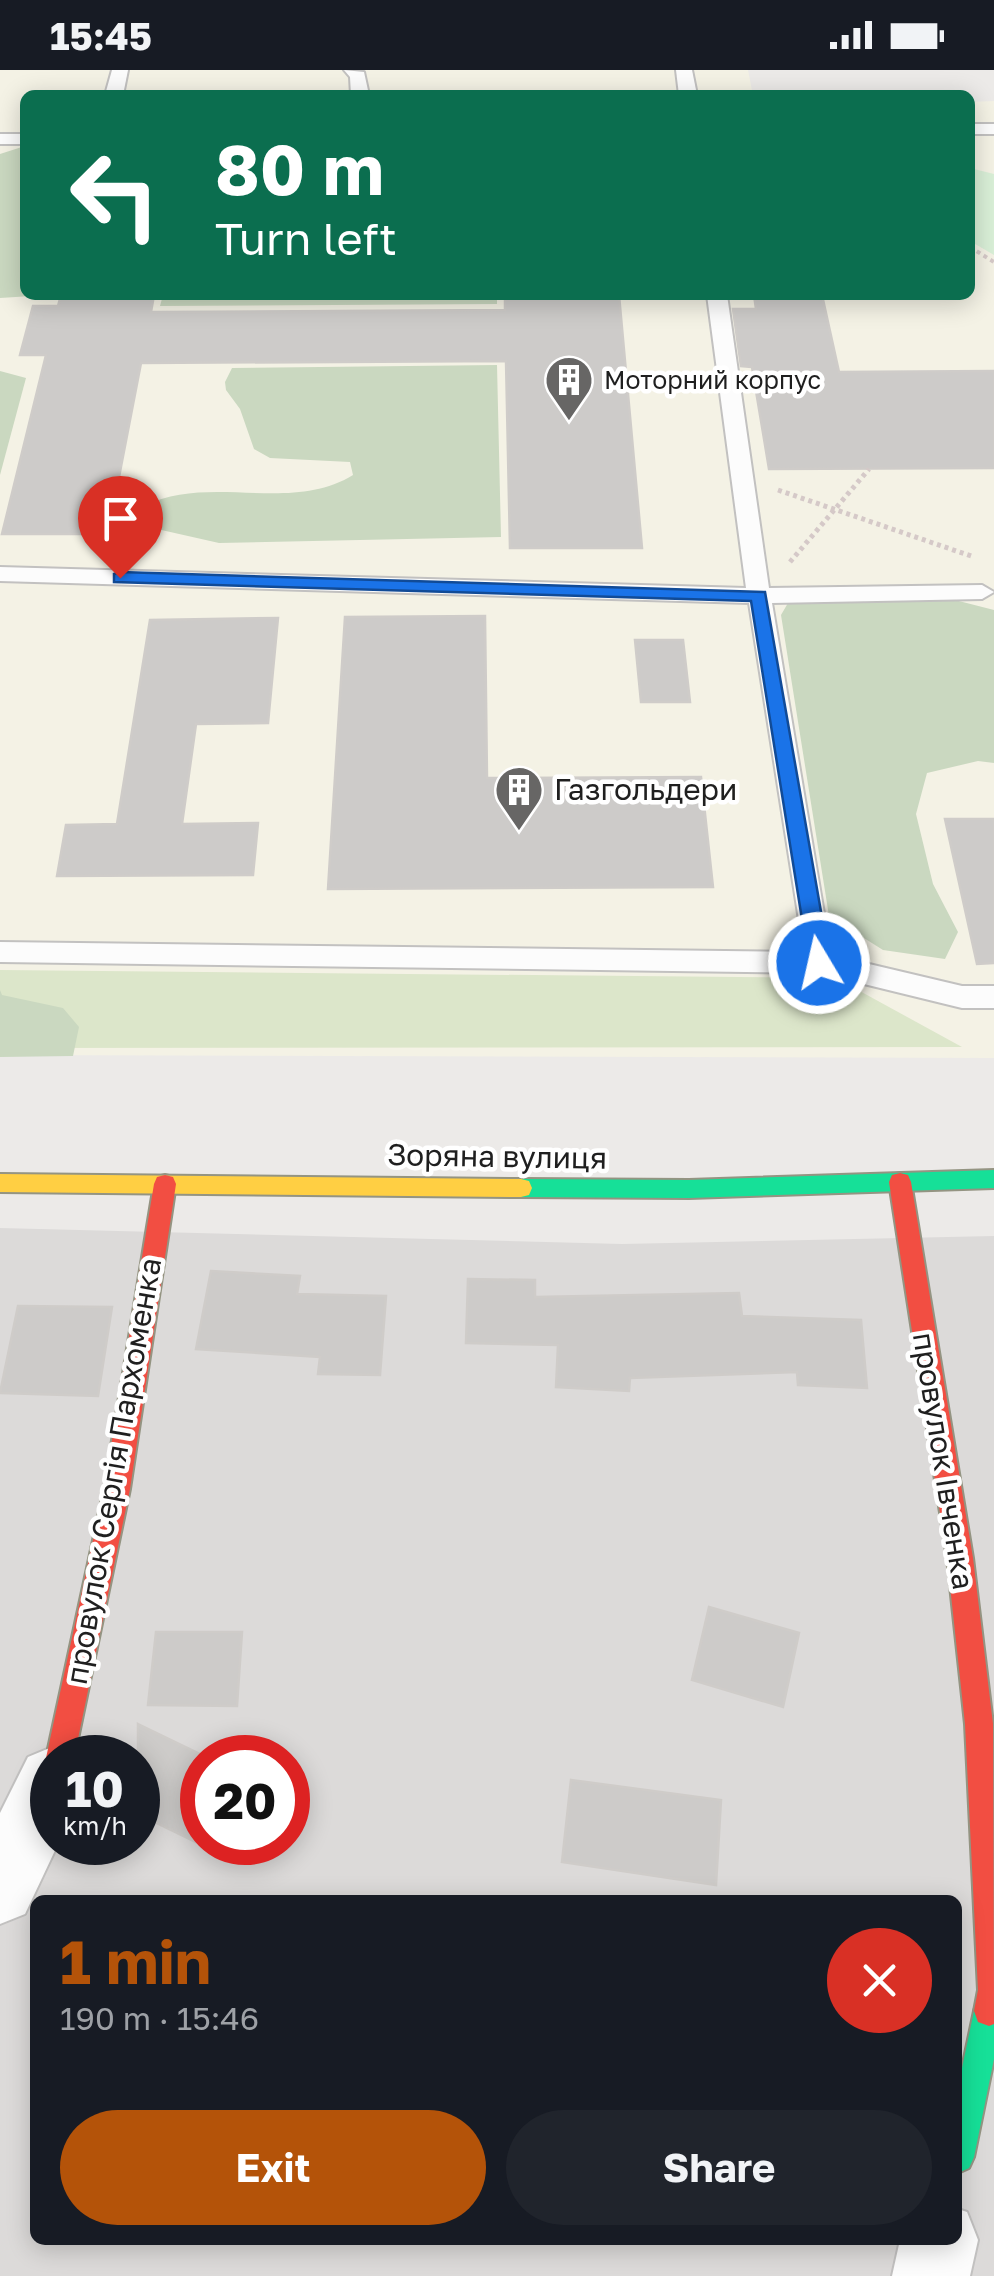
<!DOCTYPE html>
<meta charset="utf-8">
<style>
:root{--surface:#171b24;--page:#20242c;--text:#f1f3f6;--muted:#9ea1a6;--accent:#b45309}
body{margin:0;font-family:"Golos Text",sans-serif;background:var(--page);color:var(--text);height:100vh;display:flex;flex-direction:column;font-size:38px;white-space:nowrap}
*{box-sizing:border-box;margin:0}
p{font-size:32px;color:var(--muted)}
.icon{flex:none;width:55px;height:55px;fill:none;stroke:currentColor;stroke-width:2;stroke-linecap:round;stroke-linejoin:round}
.map{position:relative;flex:1;overflow:hidden}
.details{position:absolute;left:30px;top:1825px;width:932px;height:350px;display:flex;flex-direction:column;background:var(--surface);border-radius:15px;box-shadow:0 5px 25px #0003}
.details>*{flex:none}
.banner{position:absolute;left:20px;top:20px;width:955px;height:210px;border-radius:15px;box-shadow:0 5px 25px #0003;background:#0b6e4f;color:#fff;overflow:hidden}
.speed{position:absolute;left:30px;top:1665px;display:flex;gap:20px;font-size:50px;font-weight:700;text-align:center}
.speed>*{display:grid;place-content:center;width:130px;height:130px;border-radius:50%;background:var(--surface);box-shadow:0 5px 25px #0003;line-height:1}
.speed small{font-size:25px;font-weight:400}
.speed .limit{border:15px solid #d22;background:#fff;color:#111}
.pin{position:absolute;display:grid;place-items:center;width:85px;height:85px;color:#fff;margin:-102px -42px;border-radius:50% 50% 50% 0;rotate:-45deg;box-shadow:0 0 10px #0007}
.pin .icon{rotate:45deg}
.me{position:absolute;width:110px;margin:-55px;rotate:351deg;stroke-linejoin:round;filter:drop-shadow(0 0 8px #0008)}
.turn{display:flex;align-items:center;gap:35px;height:210px;padding:0 30px;font-size:45px}
.turn .icon{width:130px;height:130px;stroke-width:2.5}
.turn b{display:block;font-size:70px;line-height:85px}
.round{display:grid;place-items:center;flex:none;width:105px;height:105px;border-radius:52px;background:var(--page)}
.head{display:flex;align-items:center;justify-content:space-between;height:170px;padding:0 30px}
h1{font-size:60px;font-weight:700;line-height:75px;color:var(--accent)}
.button{display:flex;gap:20px;margin-top:auto;padding:20px 30px}
.button a{flex:1;height:115px;border-radius:60px;background:var(--accent);color:#fff;font-size:40px;font-weight:700;line-height:115px;text-align:center}
.button a+a{background:var(--page);color:var(--text)}
.status{display:flex;justify-content:space-between;align-items:center;height:70px;padding:0 50px;background:var(--surface);direction:ltr}
.status svg{height:28px;fill:currentColor}
.map>svg:first-child{display:block}
.residential{fill:#dcdad9;fill-rule:evenodd}
.education{fill:#f4f2e5}
.grass{fill:#dce6ca}
.forest{fill:#cad8c0}
.park{fill:#d9efd7}
.building{fill:#cdcbc9;stroke:#cfccc9;stroke-width:2.5}
.lines{fill:none;stroke-linecap:round;stroke-linejoin:round}
.lane-casing{stroke:#c2c1c0;stroke-width:4}
.street-casing{stroke:#c2c1c0;stroke-width:4}
.fast-casing{stroke:#949482;stroke-width:4}
.slow-casing{stroke:#949482;stroke-width:4}
.jam-casing{stroke:#949482;stroke-width:4}
.path-far1{stroke:#d5c9c8;stroke-width:4;stroke-dasharray:4 4;stroke-linecap:butt}
.path{stroke:#d5c9c8;stroke-width:5;stroke-dasharray:4 4;stroke-linecap:butt}
.lane{fill:#fcfcfc;fill-rule:evenodd}
.street{fill:#fcfcfc;fill-rule:evenodd}
.fast{fill:#16e098;fill-rule:evenodd}
.slow{fill:#ffcf43;fill-rule:evenodd}
.jam{fill:#f24e42;fill-rule:evenodd}
.route{fill:#1a73e8;stroke:#114b97;stroke-width:2.5}
.labels{text-anchor:middle;stroke-width:9;stroke-linejoin:round;paint-order:stroke}
.far-poi-label{font-size:25px;fill:#1f1f1f;stroke:#fff;text-anchor:start}
.poi-label{font-size:30px;fill:#1f1f1f;stroke:#fff;text-anchor:start}
.street-label{font-size:30px;fill:#1f1f1f;stroke:#fff}
</style>
<div class="status"><b>15:45</b><svg viewBox="0 0 49 12"><path d="M0 12V9h3v3zM5 12V6h3v6zM10 12V3h3v9zM15 12V0h3v12zM26 1h20v11H26zM47 4h2v5h-2z"/></svg></div>
<div class="map">
<svg width="994" height="2206" viewBox="0 0 994 2206">
<rect width="100%" height="100%" fill="#eceae8"/>
<path class="residential" d="M 0,1158 L 622,1174 L 994,1166 L 994,2206 L 0,2206 ZM 52,1688 L 138,1688 L 138,1772 L 52,1772 ZM 202,1688 L 288,1688 L 288,1772 L 202,1772 ZM 35,1830 L 958,1830 L 958,2170 L 35,2170 Z"/>
<polygon class="education" points="0,0 748,0 753,25 25,25 25,225 970,225 970,32 994,31 994,988 0,985"/>
<polygon class="grass" points="0,900 836,908 962,977 0,978"/>
<g class="forest">
<polygon points="25,76 25,225 47,225 0,228 0,84"/>
<polygon points="163,225 497,225 497,234 160,236"/>
<path d="M 497,295 L 501,467 L 219,473 L 157,459 L 141,444 L 144,436 C 209,403 290,444 353,405 L 350,392 L 270,388 L 254,379 L 240,339 L 226,320 L 225,312 L 232,298 Z"/>
<polygon points="0,301 26,308 0,405"/>
<polygon points="951,529 994,540 994,693 978,691 927,703 916,744 933,814 958,862 945,889 883,880 829,846 781,545 788,533 806,531"/>
<polygon points="0,920 2,925 63,938 79,957 73,986 0,987"/>
</g>
<polygon class="park" points="970,98 994,104 994,185 970,171"/>
<g class="building">
<polygon points="61,225 154,225 151,242 505,240 505,225 619,225 642,478 510,478 506,291 141,293 108,464 2,464 46,285 20,285 33,236 58,236"/>
<polygon points="754,225 822,225 839,302 994,301 994,398 769,399 752,297 741,296 733,239 756,239"/>
<polygon points="485,546 487,708 701,707 713,817 328,819 345,547"/>
<polygon points="278,548 268,653 196,654 182,754 258,753 253,805 57,806 66,755 117,754 150,550"/>
<polygon points="635,570 683,570 690,632 641,632"/>
<polygon points="945,749 994,749 994,893 977,894"/>
<polygon points="211,1201 300,1206 297,1224 386,1226 380,1305 318,1304 320,1287 196,1279"/>
<polygon points="468,1209 535,1210 535,1227 739,1223 742,1246 861,1250 867,1318 798,1315 797,1302 630,1308 629,1321 556,1317 558,1275 466,1273"/>
<polygon points="18,1236 112,1237 98,1326 0,1323"/>
<polygon points="709,1537 799,1563 783,1637 692,1610"/>
<polygon points="156,1562 242,1562 237,1636 148,1635"/>
<polygon points="138,1654 202,1685 202,1775 138,1744"/>
<polygon points="571,1710 721,1730 716,1815 562,1792"/>
</g>
<g class="lines">
<g class="lane-casing">
<g id="lane">
<polygon points="112,0 128,0 123,25 105,25"/>
<polygon points="344,0 364,2 369,25 351,25 350,7"/>
<polygon points="676,0 692,0 697,25 679,25"/>
<rect x="970" y="54" width="24" height="10"/>
<rect x="0" y="64" width="25" height="10"/>
<polygon points="707,225 727,225 769,518 982,515 994,522 982,529 772,533 831,885 962,916 994,916 994,938 962,938 819,903 0,892 0,872 804,882 749,533 0,511 0,497 746,518"/>
</g>
</g>
<g class="street-casing">
<g id="street">
<polygon points="52,1677 76,1688 52,1688 52,1772 59,1772 25,1844 0,1854 0,1743 28,1687"/>
<polygon points="958,2139 967,2142 978,2170 970,2206 892,2206 900,2170 958,2170"/>
</g>
</g>
<g class="fast-casing">
<g id="fast">
<polygon points="994,1100 994,1118 689,1128 521,1127 513,1125 510,1118 513,1111 521,1109 689,1110"/>
<polygon points="989,1926 994,1928 994,1989 974,2087 969,2098 958,2103 958,2017 974,1941 978,1930"/>
</g>
</g>
<g class="slow-casing">
<polygon id="slow" points="0,1104 521,1109 529,1111 532,1118 529,1125 521,1127 0,1122"/>
</g>
<g class="jam-casing">
<g id="jam">
<polygon points="900,1103 908,1105 911,1112 973,1488 993,1654 994,1954 989,1956 978,1952 974,1941 978,1920 965,1654 947,1488 889,1112 892,1105"/>
<polygon points="165,1105 173,1107 176,1114 130,1419 74,1688 52,1688 52,1699 46,1688 104,1419 154,1114 157,1107"/>
</g>
</g>
<polyline class="path-far1" points="970,177 994,192"/>
<g class="path">
<polyline points="778,420 974,487"/>
<polyline points="790,492 869,399"/>
</g>
<use href="#lane" class="lane"/>
<use href="#street" class="street"/>
<use href="#fast" class="fast"/>
<use href="#slow" class="slow"/>
<use href="#jam" class="jam"/>
</g>
<polygon class="route" points="120,502 765,522 830,893 827,898 819,901 809,893 751,531 114,512 114,504"/>
<defs>
<g id="building-pin" transform="scale(2.5)"><path d="M0 17L-7.5 6A9.5 9.5 0 1 1 7.5 6Z" fill="#676665" stroke="#fff"/><path d="M-4-6H4V6H1V3H-1V6H-4ZM-2.5-4.3h1.7v1.8h-1.7ZM.8-4.3h1.7v1.8H.8ZM-2.5-1h1.7V.8h-1.7ZM.8-1h1.7V.8H.8Z" fill="#fff"/></g>
</defs>
<g fill-rule="evenodd">
<use href="#building-pin" x="569" y="310"/>
<use href="#building-pin" x="519" y="720"/>
</g>
<g class="labels">
<g class="far-poi-label">
<text x="604" y="319">Моторний корпус</text>
</g>
<g class="poi-label">
<text x="554" y="730">Газгольдери</text>
</g>
<g class="street-label">
<text transform="translate(497 1087) rotate(1)" y="10">Зоряна вулиця</text>
<text transform="translate(943 1391) rotate(81)" y="10">провулок Івченка</text>
<text transform="translate(114 1401) rotate(-80)" y="10">провулок Сергія Пархоменка</text>
</g>
</g>
</svg>
<div class="speed"><div>10<small>km/h</small></div><div class="limit">20</div></div>
<div class="pin" style="left:120px;top:508px;background:#d93025"><svg class="icon" aria-label="arrive" viewBox="0 0 24 24"><path d="M6 21V4h12l-3 4 3 4H6"/></svg></div>
<svg class="me" style="left:819px;top:893px" viewBox="-20 -20 40 40"><circle r="17" fill="#1a73e8" stroke="#fff" stroke-width="3"/><path d="M0-11L8 9 0 5-8 9z" fill="#fff"/></svg>
<div class="banner">
<div class="turn"><svg class="icon" aria-label="left" viewBox="0 0 24 24"><path d="M17 20v-9H6M10 6l-5 5 5 5"/></svg><div><b>80 m</b>Turn left</div></div>
</div>
<section class="details">
<div class="head"><div><h1>1 min</h1><p>190 m · 15:46</p></div><a class="round" style="background:#d93025;color:#fff"><svg class="icon" aria-label="close" viewBox="0 0 24 24"><path d="M6 6l12 12M18 6L6 18"/></svg></a></div>
<div class="button"><a>Exit</a><a>Share</a></div>
</section>
</div>
